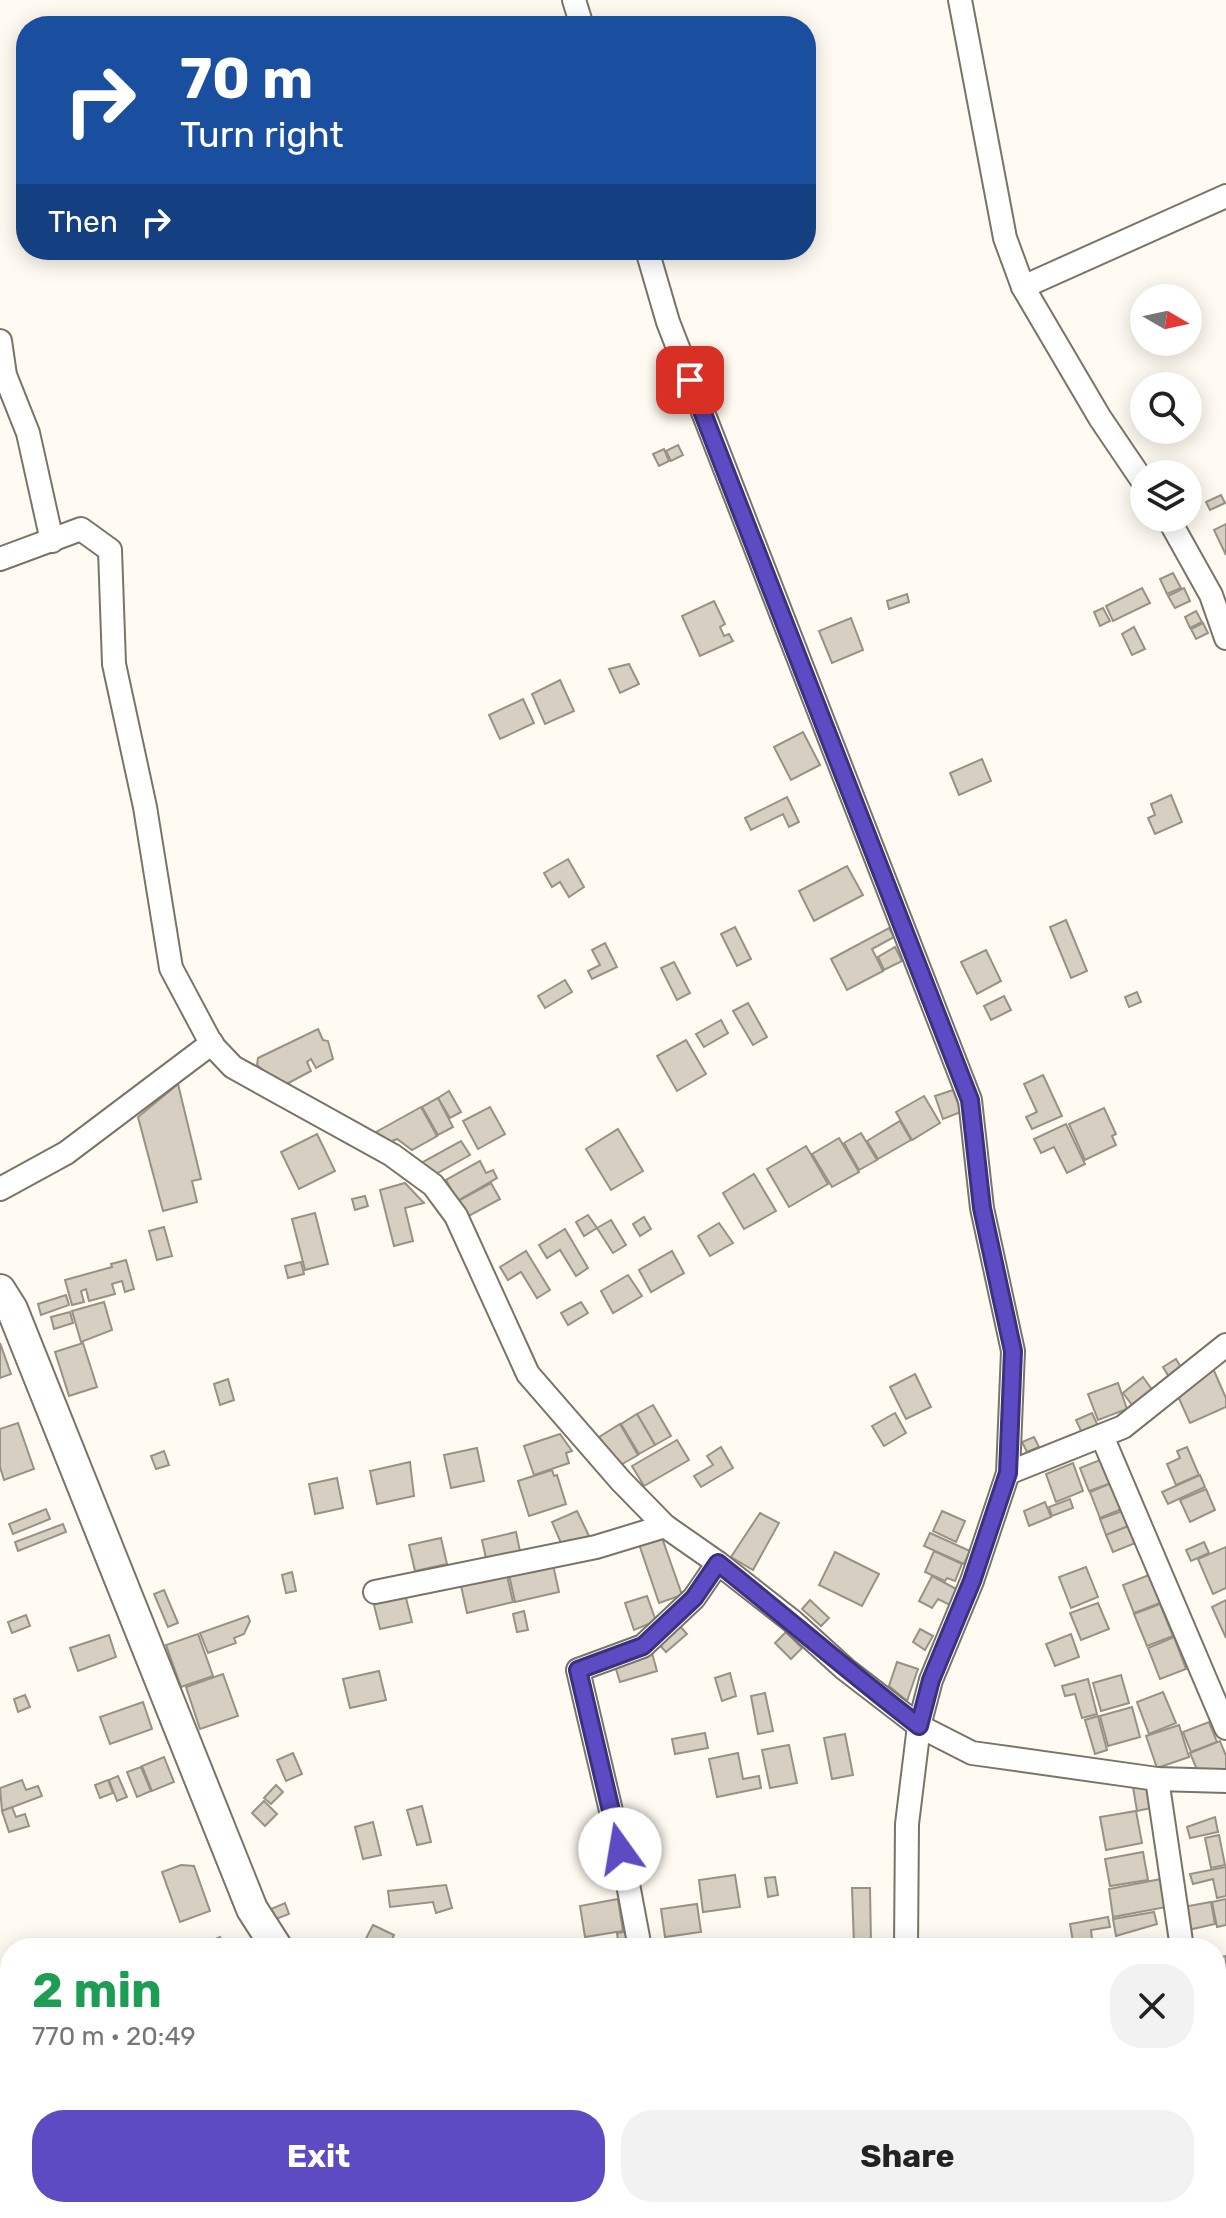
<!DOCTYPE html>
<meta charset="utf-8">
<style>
:root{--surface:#fff;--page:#f2f2f2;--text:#222;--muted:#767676;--accent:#5c4bc3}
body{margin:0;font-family:Rubik,sans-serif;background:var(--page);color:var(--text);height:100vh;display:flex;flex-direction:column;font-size:30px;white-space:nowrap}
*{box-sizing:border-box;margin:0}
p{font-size:26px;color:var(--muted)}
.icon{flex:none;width:44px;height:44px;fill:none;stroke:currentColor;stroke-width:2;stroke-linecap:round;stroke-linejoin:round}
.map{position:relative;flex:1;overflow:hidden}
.side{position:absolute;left:0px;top:1938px;width:1226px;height:280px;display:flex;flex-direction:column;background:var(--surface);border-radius:32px 32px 0 0;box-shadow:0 4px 20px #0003}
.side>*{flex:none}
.banner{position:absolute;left:16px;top:16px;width:800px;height:244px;border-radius:32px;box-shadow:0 4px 20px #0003;background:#1a4fa0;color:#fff;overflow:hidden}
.needle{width:52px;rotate:99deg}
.tools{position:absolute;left:1130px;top:284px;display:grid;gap:16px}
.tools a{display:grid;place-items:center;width:72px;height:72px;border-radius:50%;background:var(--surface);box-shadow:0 4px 20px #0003;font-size:40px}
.pin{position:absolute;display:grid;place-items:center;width:68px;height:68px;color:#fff;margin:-34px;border-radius:16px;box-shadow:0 4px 12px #0006}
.me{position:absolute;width:88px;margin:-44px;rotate:347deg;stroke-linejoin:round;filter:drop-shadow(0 0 6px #0008)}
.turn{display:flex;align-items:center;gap:28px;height:168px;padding:0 32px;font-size:36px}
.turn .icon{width:104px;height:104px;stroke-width:2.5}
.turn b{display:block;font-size:56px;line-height:68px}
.then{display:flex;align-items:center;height:76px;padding:0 32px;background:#0003;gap:16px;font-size:30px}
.round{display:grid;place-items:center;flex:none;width:84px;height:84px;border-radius:32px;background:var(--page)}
.head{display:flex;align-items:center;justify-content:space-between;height:136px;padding:0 32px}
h1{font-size:48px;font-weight:700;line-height:60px;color:#1e9e55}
.cta{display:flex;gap:16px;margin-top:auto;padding:16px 32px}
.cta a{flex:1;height:92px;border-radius:32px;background:var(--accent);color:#fff;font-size:32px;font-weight:700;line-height:92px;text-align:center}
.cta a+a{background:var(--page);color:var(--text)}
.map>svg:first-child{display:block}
.building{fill:#d7d0c2;stroke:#989285;stroke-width:2}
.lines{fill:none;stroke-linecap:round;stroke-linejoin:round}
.minor-casing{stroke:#7a7467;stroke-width:26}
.tertiary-casing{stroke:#7a7467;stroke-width:30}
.secondary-casing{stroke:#7a7467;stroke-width:34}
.minor{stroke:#fff;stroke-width:22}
.tertiary{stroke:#fff;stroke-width:26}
.secondary{stroke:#fff;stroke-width:30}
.route-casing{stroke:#3c317f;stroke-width:20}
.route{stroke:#5c4bc3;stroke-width:14}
</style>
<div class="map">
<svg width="1226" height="2218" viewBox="0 0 1226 2218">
<rect width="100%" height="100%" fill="#fffbf2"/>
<g class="building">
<polygon points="678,445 683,455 671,461 666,451"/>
<polygon points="664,449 669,461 659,466 653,454"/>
<polygon points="1221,495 1225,503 1210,510 1206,502"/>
<polygon points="1226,524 1226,555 1214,530"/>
<polygon points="1173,573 1181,588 1167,594 1160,579"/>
<polygon points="1142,588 1150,603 1113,621 1106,606"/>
<polygon points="1184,588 1190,601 1175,608 1168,596"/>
<polygon points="907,594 909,602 889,609 887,601"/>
<polygon points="714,601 725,624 720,627 724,636 729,634 733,641 700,656 682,616"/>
<polygon points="1103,608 1110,621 1100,626 1094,612"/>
<polygon points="1196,611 1202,622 1190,628 1185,617"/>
<polygon points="851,618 863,650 832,663 819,631"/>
<polygon points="1203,623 1208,633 1196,639 1191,629"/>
<polygon points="1134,627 1145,649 1132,655 1122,634"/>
<polygon points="629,664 639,684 620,693 609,669"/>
<polygon points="560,680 574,711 545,724 532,694"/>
<polygon points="523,699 534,723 500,739 489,715"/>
<polygon points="803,732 820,765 791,780 774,747"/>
<polygon points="982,759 991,781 959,795 950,773"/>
<polygon points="1171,795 1182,822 1155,834 1148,818 1155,815 1151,804"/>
<polygon points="787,797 799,822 789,827 783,814 751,830 745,818"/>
<polygon points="568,859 584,887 569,897 560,882 552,887 544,873"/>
<polygon points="847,866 863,895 814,921 799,891"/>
<polygon points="1066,920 1087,971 1071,978 1050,927"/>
<polygon points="735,927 751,959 737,966 721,934"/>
<polygon points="889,928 894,937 872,949 883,971 847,990 831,959"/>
<polygon points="605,943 617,967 592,979 588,971 600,965 592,950"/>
<polygon points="895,947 902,961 884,970 878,957"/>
<polygon points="986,950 1001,981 977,994 961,962"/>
<polygon points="674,962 690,993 677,1000 661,968"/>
<polygon points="565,980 572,992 545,1008 538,996"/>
<polygon points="1137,992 1141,1002 1129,1007 1125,997"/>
<polygon points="1004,996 1011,1010 991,1020 984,1006"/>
<polygon points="748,1003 767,1037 753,1045 733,1011"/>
<polygon points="721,1020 728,1033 704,1047 696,1034"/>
<polygon points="318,1029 323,1040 328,1041 333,1059 316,1068 311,1059 307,1062 311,1071 283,1086 257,1065 258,1058"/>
<polygon points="686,1040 706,1074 677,1091 657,1056"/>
<polygon points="1043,1075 1062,1116 1032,1129 1026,1117 1037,1112 1024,1084"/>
<polygon points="178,1084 201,1179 192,1181 197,1202 163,1211 138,1117"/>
<polygon points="953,1090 961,1112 943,1119 935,1096"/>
<polygon points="449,1091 461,1112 450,1118 438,1098"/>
<polygon points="924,1096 940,1123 912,1140 896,1112"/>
<polygon points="438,1098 453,1127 438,1135 422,1107"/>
<polygon points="421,1107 437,1136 412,1150 397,1139 390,1142 376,1132"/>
<polygon points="490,1107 505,1134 478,1149 463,1121"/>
<polygon points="1104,1108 1116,1134 1112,1136 1116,1145 1085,1160 1069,1124"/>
<polygon points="900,1121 911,1140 878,1159 867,1141"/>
<polygon points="1066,1124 1085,1164 1067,1173 1054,1147 1041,1153 1034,1139"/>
<polygon points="618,1129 643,1171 611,1190 586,1149"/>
<polygon points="861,1133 877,1160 859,1170 844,1143"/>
<polygon points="317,1134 335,1171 299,1189 281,1152"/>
<polygon points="839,1138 859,1172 832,1187 812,1154"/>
<polygon points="461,1141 470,1155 434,1175 419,1164"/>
<polygon points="806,1146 828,1184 789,1207 767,1169"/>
<polygon points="480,1161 486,1173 493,1170 497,1178 457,1201 446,1180"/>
<polygon points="754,1174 776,1211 744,1229 723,1193"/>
<polygon points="405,1183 424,1203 405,1208 413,1241 394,1246 380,1190"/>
<polygon points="491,1183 500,1199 467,1217 458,1201"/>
<polygon points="365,1196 368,1206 355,1210 352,1199"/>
<polygon points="315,1213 328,1264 305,1270 292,1219"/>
<polygon points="588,1215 597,1228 584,1236 576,1222"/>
<polygon points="644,1217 651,1229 640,1236 633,1224"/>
<polygon points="611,1220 626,1245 613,1253 597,1228"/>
<polygon points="719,1223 733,1243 710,1256 698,1236"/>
<polygon points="164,1227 172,1256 157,1260 149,1231"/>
<polygon points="565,1229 588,1268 576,1276 560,1250 547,1258 539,1245"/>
<polygon points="526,1251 550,1290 537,1298 521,1272 508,1280 500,1267"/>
<polygon points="672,1251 684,1273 651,1292 639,1270"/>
<polygon points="126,1260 134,1289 125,1292 122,1281 112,1284 115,1294 89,1301 86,1289 81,1291 84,1302 72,1305 65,1280 112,1267 111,1264"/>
<polygon points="301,1262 304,1274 288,1278 285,1266"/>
<polygon points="628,1275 642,1296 613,1313 601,1291"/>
<polygon points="66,1295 69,1305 41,1315 38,1304"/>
<polygon points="104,1302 112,1330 81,1342 72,1311"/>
<polygon points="581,1302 588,1313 568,1325 561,1313"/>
<polygon points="70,1312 73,1323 54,1329 51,1317"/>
<polygon points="0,1343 11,1374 0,1378"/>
<polygon points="83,1343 97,1387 69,1396 55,1352"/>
<polygon points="1176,1359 1182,1369 1169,1377 1163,1367"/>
<polygon points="1211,1364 1226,1398 1226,1407 1190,1423 1176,1392"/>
<polygon points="915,1374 931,1407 906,1419 890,1387"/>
<polygon points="1143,1377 1153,1391 1132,1405 1123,1393"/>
<polygon points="228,1379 234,1400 220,1405 214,1384"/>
<polygon points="1118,1383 1127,1409 1098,1420 1088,1394"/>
<polygon points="653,1405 671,1436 655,1445 637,1414"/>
<polygon points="895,1413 906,1433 884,1446 872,1426"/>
<polygon points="1092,1413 1098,1426 1082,1433 1076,1420"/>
<polygon points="637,1414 655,1445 639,1454 621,1424"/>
<polygon points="18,1423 34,1469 4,1480 0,1467 0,1429"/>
<polygon points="620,1424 638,1455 617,1467 599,1437"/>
<polygon points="560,1434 572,1451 566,1453 569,1463 534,1475 524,1446"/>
<polygon points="1034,1437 1039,1447 1027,1452 1022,1442"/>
<polygon points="677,1440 689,1460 644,1486 632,1466"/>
<polygon points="721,1447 733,1468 701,1487 694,1476 713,1465 707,1456"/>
<polygon points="1187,1447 1199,1475 1176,1485 1167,1464 1180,1458 1177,1451"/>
<polygon points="477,1448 484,1481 451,1488 444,1455"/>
<polygon points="164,1451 169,1465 156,1469 151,1456"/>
<polygon points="1105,1458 1114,1482 1089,1491 1080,1468"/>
<polygon points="410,1462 414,1496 377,1504 370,1471"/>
<polygon points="1073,1463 1083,1491 1056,1502 1046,1474"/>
<polygon points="552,1470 554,1476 557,1475 566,1504 529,1516 518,1481"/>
<polygon points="1200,1475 1205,1487 1168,1504 1162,1492"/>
<polygon points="337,1478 343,1508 315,1514 309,1484"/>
<polygon points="1114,1482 1124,1508 1100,1518 1090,1492"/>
<polygon points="1206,1489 1215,1510 1190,1522 1180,1500"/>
<polygon points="1070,1499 1073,1508 1052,1516 1049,1507"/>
<polygon points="1045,1502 1051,1517 1029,1526 1024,1511"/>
<polygon points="46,1509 50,1519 13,1534 9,1524"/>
<polygon points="1125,1510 1131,1525 1106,1535 1100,1519"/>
<polygon points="577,1511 590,1538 564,1550 552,1522"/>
<polygon points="942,1511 965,1521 956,1542 933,1531"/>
<polygon points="760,1513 779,1523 753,1570 731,1557"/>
<polygon points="63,1524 66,1532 18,1551 15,1542"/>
<polygon points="1131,1525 1138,1542 1113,1552 1106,1535"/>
<polygon points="516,1532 521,1556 487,1563 482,1540"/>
<polygon points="930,1533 970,1551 964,1564 924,1546"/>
<polygon points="661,1535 682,1595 659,1603 639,1544"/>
<polygon points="441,1538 447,1564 415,1571 409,1545"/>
<polygon points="1204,1542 1209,1553 1191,1561 1186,1550"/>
<polygon points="1226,1547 1226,1588 1213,1594 1198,1559"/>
<polygon points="934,1551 962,1564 955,1581 947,1578 945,1581 925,1572"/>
<polygon points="835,1552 879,1574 862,1606 819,1585"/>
<polygon points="552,1560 559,1592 515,1602 508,1570"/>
<polygon points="1086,1567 1098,1597 1071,1608 1059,1577"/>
<polygon points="506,1571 513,1602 467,1613 460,1581"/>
<polygon points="292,1572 296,1591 286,1593 282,1575"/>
<polygon points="1149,1575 1160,1603 1134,1613 1123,1585"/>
<polygon points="932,1576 958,1590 950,1605 938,1599 932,1608 919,1601"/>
<polygon points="164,1590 178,1623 168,1627 154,1594"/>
<polygon points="405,1594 412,1622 380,1629 373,1601"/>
<polygon points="647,1596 656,1621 634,1630 625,1603"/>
<polygon points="810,1600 829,1618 821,1626 802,1609"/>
<polygon points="1226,1600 1226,1638 1212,1607"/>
<polygon points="1098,1603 1109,1629 1081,1640 1070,1613"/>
<polygon points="1160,1604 1173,1636 1147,1646 1134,1614"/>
<polygon points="524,1611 528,1630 517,1632 513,1614"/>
<polygon points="26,1615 30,1626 12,1633 8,1622"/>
<polygon points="248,1616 250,1621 244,1634 234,1638 236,1643 208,1653 200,1633"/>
<polygon points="677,1623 687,1634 666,1652 656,1641"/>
<polygon points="920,1629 933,1636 925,1650 913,1642"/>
<polygon points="786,1632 802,1648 791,1659 775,1643"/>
<polygon points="198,1634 213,1676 181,1687 166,1645"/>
<polygon points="1071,1634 1079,1657 1055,1666 1046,1644"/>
<polygon points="109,1635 116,1657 78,1671 70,1648"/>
<polygon points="1174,1637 1186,1669 1160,1679 1148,1648"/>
<polygon points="652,1653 657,1671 620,1682 614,1663"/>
<polygon points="897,1662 918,1669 907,1701 889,1686"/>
<polygon points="379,1671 386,1700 350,1708 343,1679"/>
<polygon points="730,1673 736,1696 722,1701 715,1678"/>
<polygon points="223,1674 238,1716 200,1729 186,1687"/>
<polygon points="1121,1675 1129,1703 1101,1711 1093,1683"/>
<polygon points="1088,1679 1097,1714 1082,1718 1075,1694 1065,1696 1062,1686"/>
<polygon points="1163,1692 1176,1723 1149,1734 1137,1702"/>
<polygon points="765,1693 773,1731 758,1734 751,1696"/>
<polygon points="25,1695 30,1707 18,1712 14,1699"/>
<polygon points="143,1702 152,1729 110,1744 100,1717"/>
<polygon points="1132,1707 1140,1737 1108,1746 1100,1716"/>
<polygon points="1098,1716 1107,1750 1095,1754 1085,1720"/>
<polygon points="1209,1722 1217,1742 1191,1752 1183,1732"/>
<polygon points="1179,1725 1189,1757 1157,1768 1146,1736"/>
<polygon points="705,1733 708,1748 675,1754 672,1739"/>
<polygon points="845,1734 853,1775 832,1779 824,1738"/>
<polygon points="1220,1741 1226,1756 1226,1773 1198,1772 1190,1753"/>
<polygon points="789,1745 797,1783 770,1788 762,1750"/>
<polygon points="293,1753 302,1774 286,1781 277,1760"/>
<polygon points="738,1753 743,1779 759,1776 761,1788 717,1797 709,1759"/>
<polygon points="164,1757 174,1782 152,1791 142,1766"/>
<polygon points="141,1767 151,1791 137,1797 127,1772"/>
<polygon points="118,1776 127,1797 117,1801 109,1780"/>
<polygon points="22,1780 26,1790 38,1786 42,1796 2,1811 0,1788"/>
<polygon points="108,1780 113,1793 100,1798 95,1785"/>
<polygon points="276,1785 283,1792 271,1804 264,1798"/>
<polygon points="1147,1785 1151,1808 1137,1811 1133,1787"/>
<polygon points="264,1801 277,1814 265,1826 252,1813"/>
<polygon points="422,1806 431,1842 417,1845 407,1810"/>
<polygon points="12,1807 16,1817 25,1814 29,1826 9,1832 2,1811"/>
<polygon points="1136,1811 1142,1843 1106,1850 1100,1817"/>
<polygon points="1215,1817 1218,1832 1190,1838 1187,1827"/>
<polygon points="373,1822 381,1855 363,1859 355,1827"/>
<polygon points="1219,1835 1225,1865 1211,1868 1205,1838"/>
<polygon points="1143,1852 1148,1880 1110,1886 1105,1859"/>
<polygon points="181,1865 194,1866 210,1911 180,1922 162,1872"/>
<polygon points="1226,1867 1226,1896 1217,1898 1213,1879 1193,1884 1190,1874"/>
<polygon points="735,1875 740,1907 703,1912 699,1880"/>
<polygon points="775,1877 778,1895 768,1897 765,1878"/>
<polygon points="1161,1879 1166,1907 1113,1917 1109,1889"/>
<polygon points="446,1885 452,1908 436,1913 433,1902 390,1907 388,1891"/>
<polygon points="852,1888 870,1888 871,1944 854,1945"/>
<polygon points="618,1899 623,1931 585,1937 580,1906"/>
<polygon points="1226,1899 1226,1925 1217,1927 1212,1902"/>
<polygon points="1211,1902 1215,1924 1188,1930 1183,1907"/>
<polygon points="285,1903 289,1914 276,1919 271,1909"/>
<polygon points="697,1904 701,1932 665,1937 661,1909"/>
<polygon points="1154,1912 1157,1924 1116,1936 1113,1919"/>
<polygon points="1108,1917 1110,1927 1091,1930 1092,1939 1073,1942 1070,1924"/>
<polygon points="373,1925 394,1935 388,1948 361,1948"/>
<polygon points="631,1931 633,1947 619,1948 617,1933"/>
<polygon points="220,1937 225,1948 194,1948"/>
<polygon points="1226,1956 1226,1979 1216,1981 1216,1958"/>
<polygon points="0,2154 3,2154 4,2166 10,2166 10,2182 5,2183 6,2195 0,2195"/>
<polygon points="563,2208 594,2208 587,2218 574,2218"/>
<polygon points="596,2208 632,2208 636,2210 630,2218 588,2218"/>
</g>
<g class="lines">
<g class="minor-casing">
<g id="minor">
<polyline points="574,0 582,26"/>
<polyline points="960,0 1005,238 1023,287 1100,418 1144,483"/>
<polyline points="647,250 668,322 970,1100 982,1208 1013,1351 1008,1473 972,1581 931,1680 919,1726 907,1824 906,1948"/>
<polyline points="1023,287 1226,196"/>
<polyline points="0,341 5,375 28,433 52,541"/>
<polyline points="1168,518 1211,595 1226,638"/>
<polyline points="0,559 81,529 110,550 114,664 145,807 171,968 212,1045 233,1067 392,1155 433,1185 456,1216 528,1374 621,1481 665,1526 718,1563 792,1621 845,1669 919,1726 972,1753 1157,1779 1226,1781"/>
<polyline points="0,1189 66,1153 212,1043"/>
<polyline points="1102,1436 1226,1728"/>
<polyline points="1008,1473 1123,1427 1226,1345"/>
<polyline points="375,1592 596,1547 665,1526"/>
<polyline points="1157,1779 1182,1948"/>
<polyline points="640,1948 627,1879 578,1670 643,1646 694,1598 718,1563"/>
<polyline points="892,2218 892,2208"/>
</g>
</g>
<g class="tertiary-casing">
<polyline id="tertiary" points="274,2208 277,2218"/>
</g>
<g class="secondary-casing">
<g id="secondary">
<polyline points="0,1290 12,1309 252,1909 277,1948"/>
<polyline points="683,2208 700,2218"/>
</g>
</g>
<use href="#minor" class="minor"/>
<use href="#tertiary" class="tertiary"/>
<use href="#secondary" class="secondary"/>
</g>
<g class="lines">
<g class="route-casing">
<path id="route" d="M 620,1849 L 578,1670 L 643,1646 L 694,1598 L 718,1563 C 786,1617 850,1673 919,1726 L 931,1680 L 972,1581 L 1008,1473 L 1013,1351 L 982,1208 L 970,1100 L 690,380"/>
</g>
<use href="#route" class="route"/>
</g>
</svg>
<div class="tools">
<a><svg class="needle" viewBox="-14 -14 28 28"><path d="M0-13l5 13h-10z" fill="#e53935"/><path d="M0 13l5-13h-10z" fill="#767676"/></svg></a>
<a><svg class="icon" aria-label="search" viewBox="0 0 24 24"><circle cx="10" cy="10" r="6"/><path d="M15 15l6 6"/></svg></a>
<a><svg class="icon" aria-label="layers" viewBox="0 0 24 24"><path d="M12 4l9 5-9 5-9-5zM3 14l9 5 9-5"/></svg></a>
</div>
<div class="pin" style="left:690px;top:380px;background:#d93025"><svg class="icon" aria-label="arrive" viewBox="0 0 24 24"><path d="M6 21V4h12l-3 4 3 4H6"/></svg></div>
<svg class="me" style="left:620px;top:1849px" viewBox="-20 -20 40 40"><circle r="19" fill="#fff"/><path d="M0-13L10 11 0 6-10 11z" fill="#5c4bc3"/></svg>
<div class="banner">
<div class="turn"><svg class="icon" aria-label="right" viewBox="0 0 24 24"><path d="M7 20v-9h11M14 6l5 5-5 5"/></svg><div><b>70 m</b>Turn right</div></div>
<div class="then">Then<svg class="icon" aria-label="right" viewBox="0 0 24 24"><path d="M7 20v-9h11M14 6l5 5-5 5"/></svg></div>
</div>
<section class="side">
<div class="head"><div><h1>2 min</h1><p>770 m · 20:49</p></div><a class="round"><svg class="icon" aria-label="close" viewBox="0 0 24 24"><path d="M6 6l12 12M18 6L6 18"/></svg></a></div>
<div class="cta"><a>Exit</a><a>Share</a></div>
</section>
</div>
